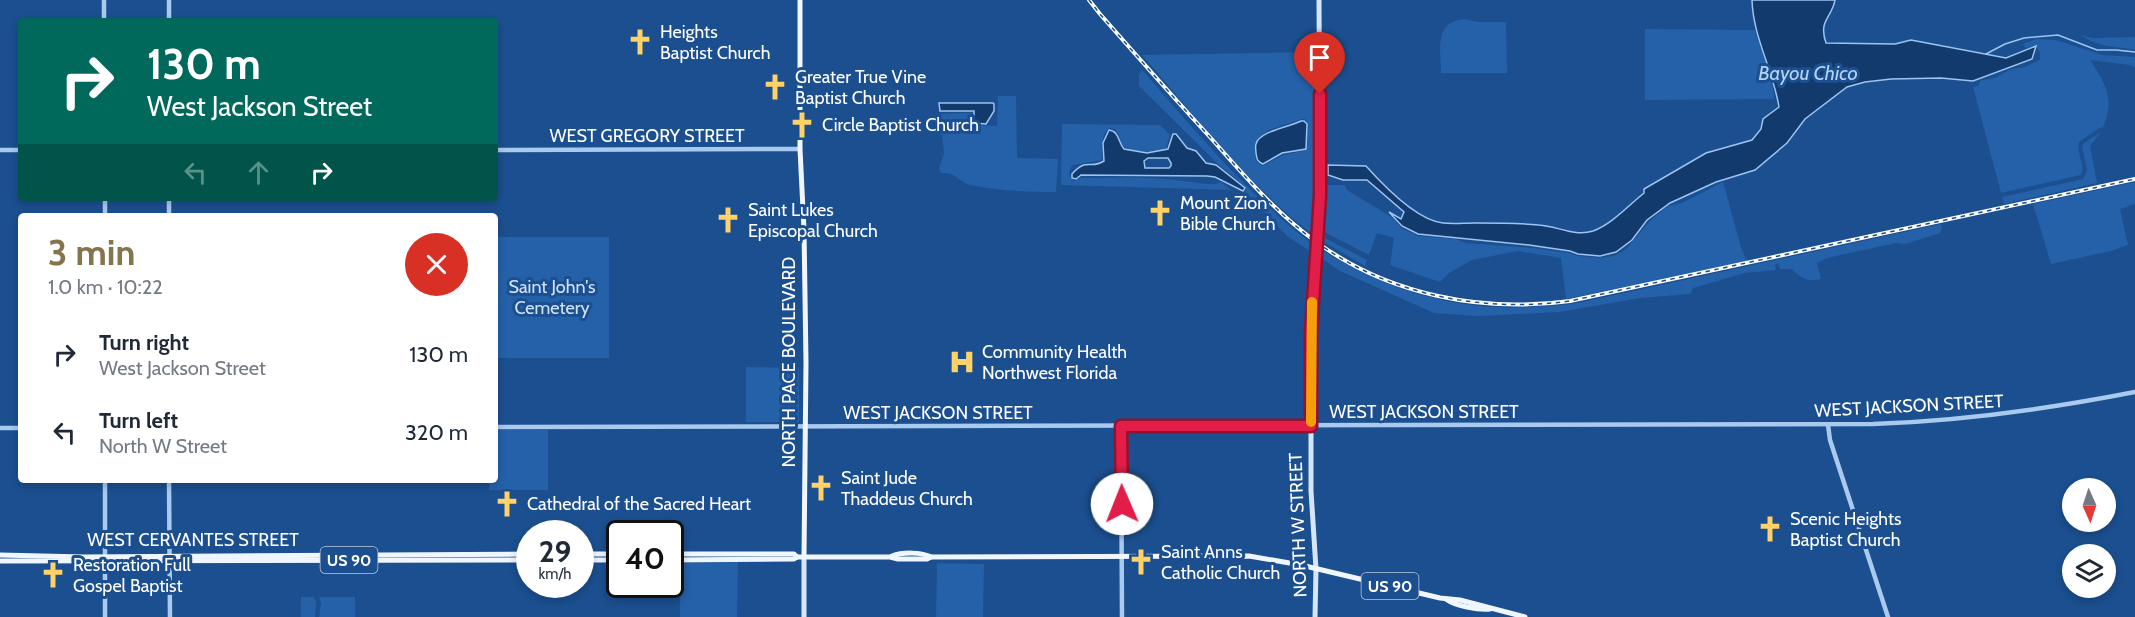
<!DOCTYPE html>
<meta charset="utf-8">
<style>
:root{--surface:#fff;--page:#f2f2f3;--text:#1f2937;--muted:#747a83;--accent:#84754c}
body{margin:0;font-family:Cabin,sans-serif;background:var(--page);color:var(--text);height:100vh;display:flex;flex-direction:column;font-size:22px;white-space:nowrap}
*{box-sizing:border-box;margin:0}
p{font-size:20px;color:var(--muted)}
.icon{flex:none;width:33px;height:33px;fill:none;stroke:currentColor;stroke-width:2;stroke-linecap:round;stroke-linejoin:round}
.map{position:relative;flex:1;overflow:hidden}
.drawer{position:absolute;left:18px;top:213px;width:480px;height:270px;display:flex;flex-direction:column;background:var(--surface);border-radius:6px;box-shadow:0 3px 9px #0003}
.drawer>*{flex:none}
.banner{position:absolute;left:18px;top:18px;width:480px;height:183px;border-radius:6px;box-shadow:0 3px 9px #0003;background:#00695c;color:#fff;overflow:hidden}
.needle{width:39px;rotate:177deg}
.controls{position:absolute;left:2062px;top:478px;display:grid;gap:12px}
.controls a{display:grid;place-items:center;width:54px;height:54px;border-radius:50%;background:var(--surface);box-shadow:0 3px 9px #0003;font-size:30px}
.speed{position:absolute;left:516px;top:520px;display:flex;gap:12px;font-size:30px;font-weight:700;text-align:center}
.speed>*{display:grid;place-content:center;width:78px;height:78px;border-radius:50%;background:var(--surface);box-shadow:0 3px 9px #0003;line-height:1}
.speed small{font-size:15px;font-weight:400}
.speed .limit{border:3px solid #111;border-radius:9px;background:#fff;color:#111}
.pin{position:absolute;display:grid;place-items:center;width:51px;height:51px;color:#fff;margin:-62px -26px;border-radius:50% 50% 50% 0;rotate:-45deg;box-shadow:0 0 6px #0007}
.pin .icon{rotate:45deg}
.me{position:absolute;width:66px;margin:-33px;rotate:359deg;stroke-linejoin:round;filter:drop-shadow(0 0 4px #0008)}
.turn{display:flex;align-items:center;gap:21px;height:126px;padding:0 30px;font-size:27px}
.turn .icon{width:78px;height:78px;stroke-width:2.5}
.turn b{display:block;font-size:42px;line-height:51px}
.lanes{display:flex;align-items:center;height:57px;padding:0 30px;background:#0003;justify-content:center;gap:30px;direction:ltr}
.lanes .off{opacity:.35}
.round{display:grid;place-items:center;flex:none;width:63px;height:63px;border-radius:32px;background:var(--page)}
.head{display:flex;align-items:center;justify-content:space-between;height:102px;padding:0 30px}
h1{font-size:36px;font-weight:700;line-height:45px;color:var(--accent)}
ul{padding:0;list-style:none}
li{display:flex;align-items:center;gap:18px;height:78px;padding:0 30px}
li div{flex:1}
li b{display:block;font-size:22px}
li em{font-style:normal}
.map>svg:first-child{display:block}
.green{fill:#2461a8;fill-rule:evenodd}
.water{fill:#123a6d;stroke:#9cc4f0;stroke-width:1.5;fill-rule:evenodd}
.lines{fill:none;stroke-linecap:round;stroke-linejoin:round}
.stream{stroke:#9cc4f0;stroke-width:1.5}
.tertiary{stroke:#a9c9ee;stroke-width:4.5}
.secondary{stroke:#d6e6fa;stroke-width:5}
.primary{stroke:#f0f6ff;stroke-width:5}
.rail-casing{stroke:#fff;stroke-width:4}
.rail{stroke:#1b4f8f;stroke-width:1.5;stroke-dasharray:4.5;stroke-linecap:butt}
.route-casing{stroke:#92132f;stroke-width:15}
.route{stroke:#e11d48;stroke-width:10}
.slow{stroke:#f59e0b;stroke-width:10}
.labels{text-anchor:middle;stroke-width:6;stroke-linejoin:round;paint-order:stroke}
.shield{fill:#1b4f8f;stroke:#bbcadd;stroke-width:1.5}
.shield-label{font-size:16px;font-weight:bold;fill:#fff}
.poi-label{font-size:18px;fill:#fff;stroke:#1b4f8f;text-anchor:start}
.street-label{font-size:18px;fill:#fff;stroke:#1b4f8f}
.park-label{font-size:18px;fill:#cfe3fa;stroke:#1b4f8f}
.water-label{font-size:20px;font-style:italic;fill:#b5d3f5;stroke:#1b4f8f}
</style>
<div class="map">
<svg width="2135" height="617" viewBox="0 0 2135 617">
<rect width="100%" height="100%" fill="#1b4f8f"/>
<g class="green">
<path d="M 1465,19 L 1478,22 L 1506,22 L 1507,73 L 1441,73 C 1441,50 1433,21 1465,19 Z"/>
<path d="M 1645,29 L 1755,30 C 1759,44 1775,87 1774,99 L 1645,100 Z"/>
<path d="M 2081,35 L 2092,38 L 2135,37 L 2135,50 C 2113,45 2101,49 2081,35 Z"/>
<path d="M 2036,39 L 2056,40 L 2102,55 L 2135,57 L 2135,67 L 2130,65 L 2090,60 C 2106,84 2116,101 2102,129 L 2101,127 L 2079,142 C 2076,153 2086,165 2081,175 L 2001,193 L 1973,87 L 1978,86 L 1981,80 L 1995,78 L 2009,70 L 2024,67 L 2040,60 L 2040,52 L 2035,45 L 2026,48 L 2023,44 Z"/>
<path d="M 1318,52 L 1318,196 L 1315,236 C 1251,189 1194,115 1142,55 ZM 1301,119 L 1305,119 L 1308,124 L 1307,150 L 1283,155 L 1263,166 C 1255,163 1255,159 1255,151 C 1253,128 1284,127 1301,119 Z"/>
<path d="M 1142,70 C 1196,131 1249,197 1314,245 L 1314,254 L 1287,236 L 1245,192 L 1246,187 L 1219,165 L 1139,86 L 1139,75 Z"/>
<path d="M 998,96 L 1016,96 L 1017,158 L 1058,159 L 1056,192 C 1027,192 999,191 971,185 C 958,182 957,172 941,173 L 939,168 L 944,154 L 942,135 L 937,134 L 936,114 L 971,113 L 971,125 L 997,126 Z"/>
<path d="M 1062,124 L 1160,125 L 1170,135 L 1166,148 C 1155,152 1132,155 1123,145 C 1117,137 1121,129 1109,128 C 1100,137 1102,148 1102,160 L 1073,165 C 1068,169 1068,178 1074,181 L 1080,178 C 1115,178 1150,176 1184,181 C 1195,182 1212,187 1221,182 L 1231,190 L 1061,185 Z"/>
<polygon points="2101,132 2090,146 2097,183 2004,204 2002,197 2083,179 2087,170 2082,146 2085,142"/>
<polygon points="1723,182 1741,247 1747,261 1566,299 1561,258 1518,251 1472,260 1449,273 1440,282 1390,265 1394,238 1377,233 1369,255 1320,230 1322,185 1345,185 1347,190 1393,218 1401,228 1418,236 1455,239 1466,243 1533,248 1569,253 1578,256 1600,258 1614,256 1625,250 1652,219 1668,206 1682,203"/>
<polygon points="2135,182 2135,204 2120,209 2128,245 2111,251 2051,264 2033,204"/>
<path d="M 1941,224 L 1942,228 L 1940,233 L 1905,244 L 1896,243 L 1827,258 L 1817,263 L 1821,279 C 1807,282 1802,279 1792,269 L 1780,269 L 1778,263 L 1775,265 L 1776,270 L 1745,273 L 1693,288 L 1690,294 L 1640,298 L 1560,312 L 1478,316 L 1434,313 L 1340,271 L 1318,256 L 1318,248 C 1407,301 1475,316 1578,303 Z"/>
<polygon points="1319,235 1367,260 1365,266 1322,241 1319,239"/>
<rect x="495" y="237" width="114" height="121"/>
<polygon points="746,367 799,368 799,422 746,422"/>
<polygon points="495,430 548,430 548,490 489,490 489,480 495,480"/>
<polygon points="738,562 737,617 680,617 680,563"/>
<polygon points="937,563 984,564 983,617 936,617"/>
<polygon points="301,597 313,597 316,601 315,617 301,617"/>
<polygon points="319,597 355,597 355,617 319,617 321,603"/>
</g>
<g class="water">
<path d="M 1752,0 L 1835,0 C 1832,18 1818,20 1826,43 L 1895,44 L 1911,40 L 2006,58 L 2036,46 L 2032,59 L 1973,81 L 1941,78 L 1891,79 L 1865,82 L 1847,87 L 1805,119 L 1787,143 L 1755,170 L 1716,182 L 1670,203 L 1647,220 L 1632,240 L 1616,252 L 1600,256 L 1578,254 L 1570,251 L 1529,245 L 1418,234 L 1402,226 L 1389,212 L 1401,219 L 1404,212 L 1367,180 L 1343,180 L 1328,175 L 1328,165 L 1366,166 C 1383,185 1416,220 1443,223 C 1453,224 1464,223 1475,223 C 1496,223 1518,223 1539,225 C 1557,226 1575,237 1593,231 C 1612,224 1629,205 1644,193 L 1644,189 L 1706,153 L 1752,140 L 1761,129 L 1763,119 L 1779,107 C 1773,70 1753,37 1752,0 Z"/>
<polygon points="939,103 993,103 994,104 994,111 986,124 974,123 974,111 940,111"/>
<path d="M 1301,121 L 1304,121 L 1307,124 L 1306,149 L 1282,153 L 1263,164 C 1257,161 1257,160 1256,153 C 1256,150 1255,147 1256,144 C 1259,131 1290,127 1301,121 Z"/>
<path d="M 1109,130 C 1119,131 1118,142 1124,149 L 1147,153 L 1168,149 L 1173,134 L 1176,134 L 1187,148 L 1196,151 L 1206,163 L 1216,165 L 1245,188 L 1243,191 L 1215,177 L 1207,176 L 1081,175 L 1076,179 L 1072,178 L 1072,174 C 1087,157 1090,170 1104,161 L 1103,143 ZM 1148,158 L 1168,158 L 1171,163 L 1171,166 L 1169,168 L 1145,168 L 1144,161 Z"/>
</g>
<g class="lines">
<polyline class="stream" points="1986,54 2005,44 2024,38 2058,35 2097,50 2116,50 2135,52"/>
<g class="tertiary">
<polyline points="104,21 104,0"/>
<polyline points="169,21 169,0"/>
<polyline points="0,150 21,150"/>
<polyline points="495,150 800,149"/>
<polyline points="105,198 105,216"/>
<polyline points="169,216 169,198"/>
<polyline points="1828,425 1830,440 1888,617"/>
<polyline points="1121,426 1122,617"/>
<path d="M 495,427 L 1873,424 C 1961,421 2048,409 2135,392"/>
<polyline points="0,428 21,428"/>
<polyline points="105,480 105,556"/>
<polyline points="169,480 170,617"/>
<polyline points="105,617 105,561"/>
</g>
<g class="secondary">
<polyline points="804,617 804,557"/>
<polyline points="1315,617 1316,569 1311,491 1311,333 1320,197 1319,0"/>
</g>
<g class="primary">
<polyline points="800,0 800,149 804,230 806,362 804,557"/>
<polyline points="580,554 620,554"/>
<polyline points="670,554 794,554 797,557"/>
<polyline points="0,555 84,557 530,554"/>
<path d="M 892,556 C 902,552 922,552 931,557"/>
<polyline points="580,560 620,560"/>
<polyline points="670,560 794,559 797,557 890,557 898,559 927,559 931,557 1249,556 1301,565 1440,598 1460,600 1525,617"/>
<polyline points="0,561 530,560"/>
<path d="M 1446,599 C 1455,606 1478,610 1490,609"/>
</g>
<g class="rail-casing">
<path id="rail" d="M 1089,0 L 1100,14 C 1136,55 1172,96 1209,136 C 1242,173 1275,212 1315,241 C 1388,295 1482,313 1570,301 L 2135,179"/>
</g>
<use href="#rail" class="rail"/>
</g>
<g class="lines">
<g class="route-casing">
<polyline id="route" points="1122,504 1121,426 1311,426 1311,333 1320,196 1320,94"/>
</g>
<use href="#route" class="route"/>
<polyline class="slow" points="1311,422 1312,302"/>
</g>
<defs>
<g id="church-bare" transform="scale(2.07)"><path d="M-1.2-6h2.4v3.5h3.3v2.4h-3.3V6h-2.4V-.1h-3.3v-2.4h3.3Z" fill="#ffd166" stroke="#1b4f8f" stroke-width="2.5" paint-order="stroke"/></g>
<g id="hospital-bare" transform="scale(2.07)"><path d="M-5-5h3v3.5h4V-5h3V5h-3V1.5h-4V5h-3Z" fill="#ffd166" stroke="#1b4f8f" stroke-width="2.5" paint-order="stroke"/></g>
</defs>
<g fill-rule="evenodd">
<use href="#church-bare" x="640" y="42"/>
<use href="#church-bare" x="775" y="87"/>
<use href="#church-bare" x="802" y="125"/>
<use href="#church-bare" x="1160" y="213"/>
<use href="#church-bare" x="728" y="220"/>
<use href="#hospital-bare" x="962" y="362"/>
<use href="#church-bare" x="821" y="488"/>
<use href="#church-bare" x="507" y="504"/>
<use href="#church-bare" x="1770" y="529"/>
<use href="#church-bare" x="1141" y="562"/>
<use href="#church-bare" x="53" y="575"/>
</g>
<g class="labels">
<g class="shield">
<rect x="320.5" y="547" width="57" height="26" rx="4.5"/>
<rect x="1361.5" y="573" width="57" height="26" rx="4.5"/>
</g>
<g class="shield-label">
<text x="349" y="566">US 90</text>
<text x="1390" y="592">US 90</text>
</g>
<g class="poi-label">
<text x="660" y="38">Heights<tspan x="660" dy="21">Baptist Church</tspan></text>
<text x="795" y="83">Greater True Vine<tspan x="795" dy="21">Baptist Church</tspan></text>
<text x="822" y="131">Circle Baptist Church</text>
<text x="1180" y="209">Mount Zion<tspan x="1180" dy="21">Bible Church</tspan></text>
<text x="748" y="216">Saint Lukes<tspan x="748" dy="21">Episcopal Church</tspan></text>
<text x="982" y="358">Community Health<tspan x="982" dy="21">Northwest Florida</tspan></text>
<text x="841" y="484">Saint Jude<tspan x="841" dy="21">Thaddeus Church</tspan></text>
<text x="527" y="510">Cathedral of the Sacred Heart</text>
<text x="1790" y="525">Scenic Heights<tspan x="1790" dy="21">Baptist Church</tspan></text>
<text x="1161" y="558">Saint Anns<tspan x="1161" dy="21">Catholic Church</tspan></text>
<text x="73" y="571">Restoration Full<tspan x="73" dy="21">Gospel Baptist</tspan></text>
</g>
<g class="street-label">
<text x="647" y="142">WEST GREGORY STREET</text>
<text transform="translate(789 362) rotate(-90)" y="6">NORTH PACE BOULEVARD</text>
<text transform="translate(1909 406) rotate(-3)" y="6">WEST JACKSON STREET</text>
<text x="1424" y="418">WEST JACKSON STREET</text>
<text x="938" y="419">WEST JACKSON STREET</text>
<text transform="translate(1298 525) rotate(-92)" y="6">NORTH W STREET</text>
<text x="193" y="546">WEST CERVANTES STREET</text>
</g>
<g class="park-label">
<text x="552" y="293">Saint John's<tspan x="552" dy="21">Cemetery</tspan></text>
</g>
<g class="water-label">
<text x="1808" y="80">Bayou Chico</text>
</g>
</g>
</svg>
<div class="controls">
<a><svg class="needle" viewBox="-14 -14 28 28"><path d="M0-13l5 13h-10z" fill="#e53935"/><path d="M0 13l5-13h-10z" fill="#747a83"/></svg></a>
<a><svg class="icon" aria-label="layers" viewBox="0 0 24 24"><path d="M12 4l9 5-9 5-9-5zM3 14l9 5 9-5"/></svg></a>
</div>
<div class="speed"><div>29<small>km/h</small></div><div class="limit">40</div></div>
<div class="pin" style="left:1320px;top:94px;background:#d93025"><svg class="icon" aria-label="arrive" viewBox="0 0 24 24"><path d="M6 21V4h12l-3 4 3 4H6"/></svg></div>
<svg class="me" style="left:1122px;top:504px" viewBox="-20 -20 40 40"><circle r="19" fill="#fff"/><path d="M0-13L10 11 0 6-10 11z" fill="#e11d48"/></svg>
<div class="banner">
<div class="turn"><svg class="icon" aria-label="right" viewBox="0 0 24 24"><path d="M7 20v-9h11M14 6l5 5-5 5"/></svg><div><b>130 m</b>West Jackson Street</div></div>
<div class="lanes"><svg class="icon off" aria-label="left" viewBox="0 0 24 24"><path d="M17 20v-9H6M10 6l-5 5 5 5"/></svg><svg class="icon off" aria-label="ahead" viewBox="0 0 24 24"><path d="M12 20V5M6 11l6-6 6 6"/></svg><svg class="icon" aria-label="right" viewBox="0 0 24 24"><path d="M7 20v-9h11M14 6l5 5-5 5"/></svg></div>
</div>
<section class="drawer">
<div class="head"><div><h1>3 min</h1><p>1.0 km · 10:22</p></div><a class="round" style="background:#d93025;color:#fff"><svg class="icon" aria-label="close" viewBox="0 0 24 24"><path d="M6 6l12 12M18 6L6 18"/></svg></a></div>
<ul>
<li><svg class="icon" aria-label="right" viewBox="0 0 24 24"><path d="M7 20v-9h11M14 6l5 5-5 5"/></svg><div><b>Turn right</b><p>West Jackson Street</p></div><em>130 m</em></li>
<li><svg class="icon" aria-label="left" viewBox="0 0 24 24"><path d="M17 20v-9H6M10 6l-5 5 5 5"/></svg><div><b>Turn left</b><p>North W Street</p></div><em>320 m</em></li>
</ul>
</section>
</div>
